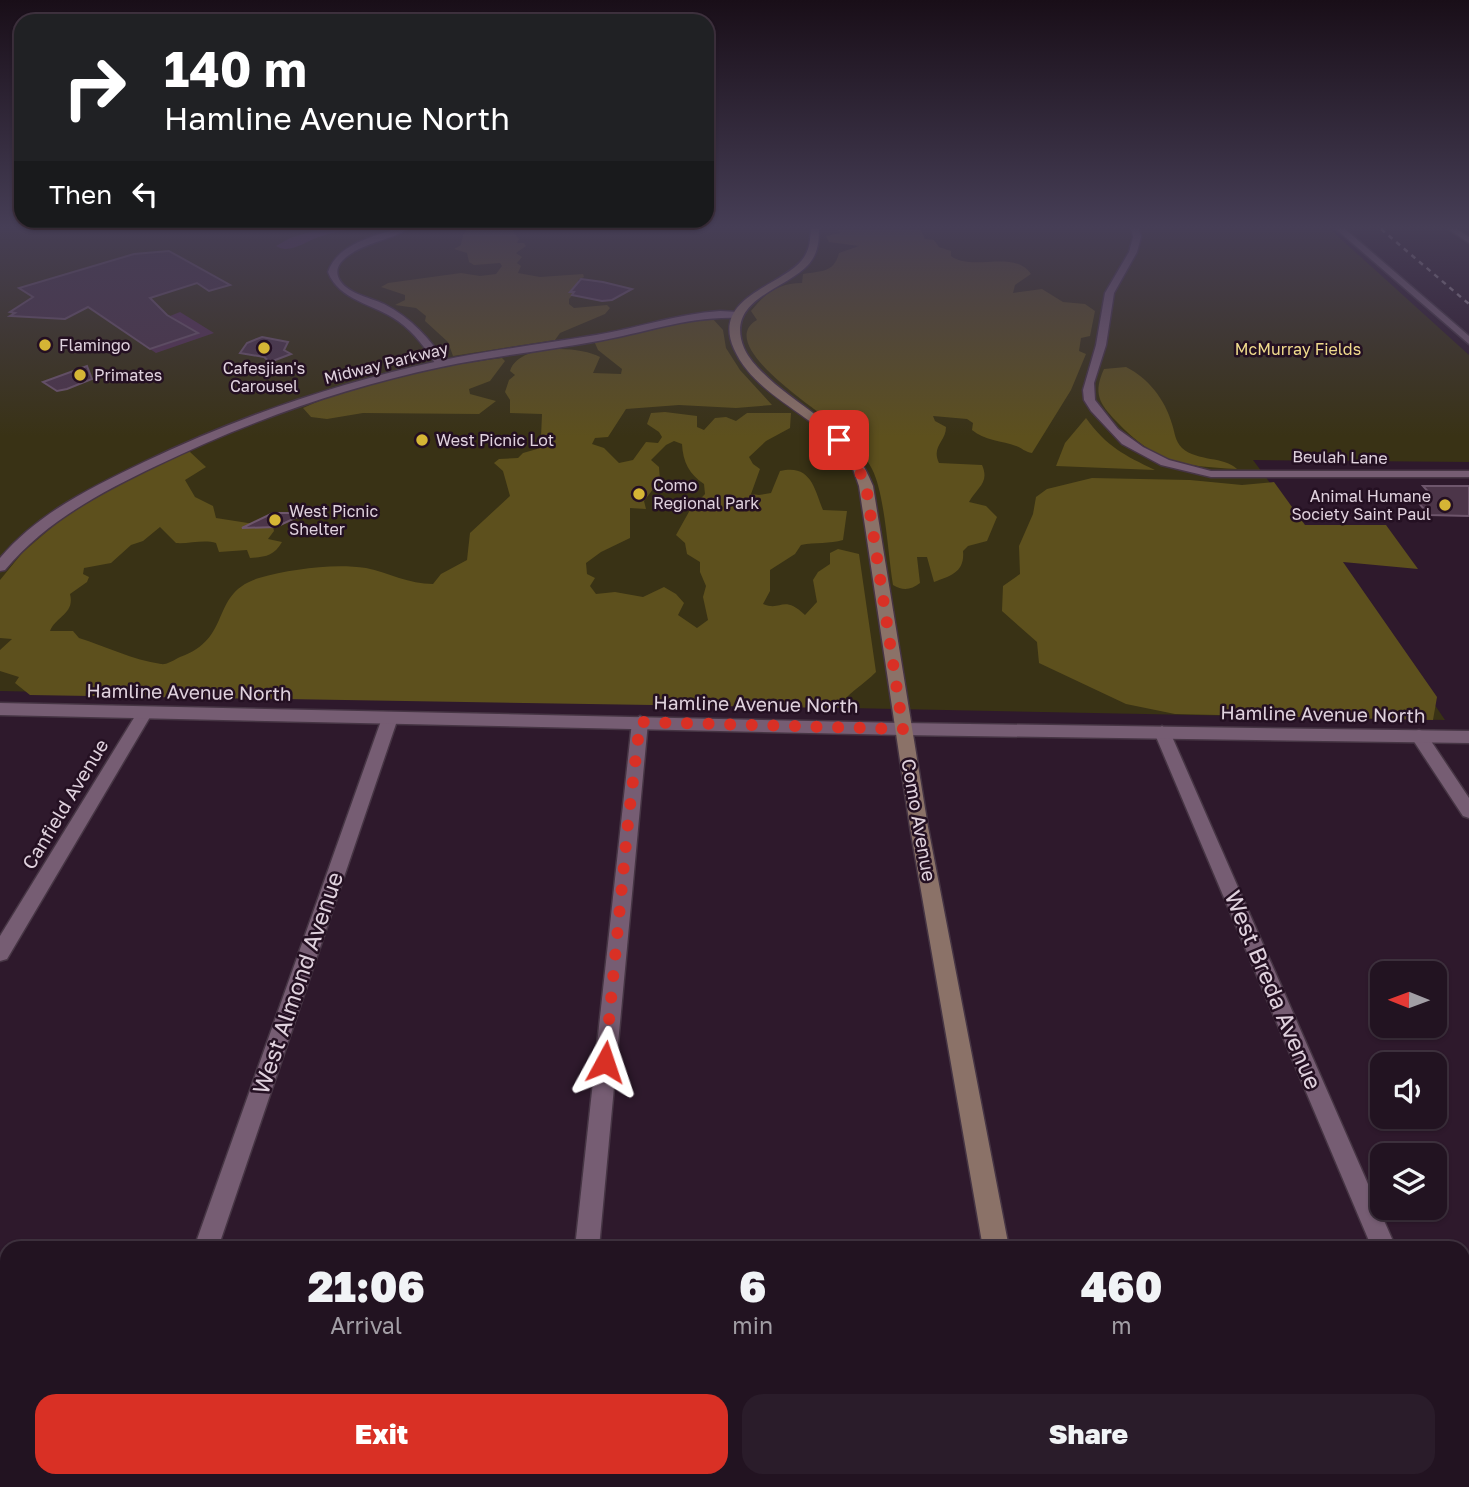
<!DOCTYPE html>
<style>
:root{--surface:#221321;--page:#2a1c2a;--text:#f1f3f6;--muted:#a29ea5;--line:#3f323f;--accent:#d93025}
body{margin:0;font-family:"Golos Text",sans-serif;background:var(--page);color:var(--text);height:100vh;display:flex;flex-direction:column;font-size:26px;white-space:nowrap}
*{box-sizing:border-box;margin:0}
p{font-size:23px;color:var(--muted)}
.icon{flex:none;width:38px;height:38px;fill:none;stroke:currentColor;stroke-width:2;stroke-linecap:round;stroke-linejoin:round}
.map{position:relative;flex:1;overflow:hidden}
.side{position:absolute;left:0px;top:1241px;width:1470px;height:247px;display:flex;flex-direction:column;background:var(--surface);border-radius:21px 21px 0 0;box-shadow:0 2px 5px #0004,0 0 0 2px var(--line)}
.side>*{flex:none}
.guide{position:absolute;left:14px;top:14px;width:700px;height:214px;border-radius:21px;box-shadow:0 2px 5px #0004,0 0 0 2px var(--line);background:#202124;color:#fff;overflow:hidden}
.needle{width:46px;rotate:271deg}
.tools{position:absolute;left:1370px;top:961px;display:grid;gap:14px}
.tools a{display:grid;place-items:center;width:77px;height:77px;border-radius:14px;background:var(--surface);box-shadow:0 2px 5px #0004,0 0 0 2px var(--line);font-size:35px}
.pin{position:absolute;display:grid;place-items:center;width:60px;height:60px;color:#fff;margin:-30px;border-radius:14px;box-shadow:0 4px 10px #0006}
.me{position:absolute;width:77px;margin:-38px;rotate:5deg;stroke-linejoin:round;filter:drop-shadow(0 0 5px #0008)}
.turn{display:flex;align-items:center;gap:24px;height:147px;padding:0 35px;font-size:32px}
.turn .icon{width:91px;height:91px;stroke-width:2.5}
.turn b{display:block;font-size:49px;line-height:60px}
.then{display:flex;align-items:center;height:66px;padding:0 35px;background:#0003;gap:14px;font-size:26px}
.eta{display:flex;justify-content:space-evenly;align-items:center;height:119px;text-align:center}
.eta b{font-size:42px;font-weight:800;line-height:49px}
.button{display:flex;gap:14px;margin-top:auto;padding:14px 35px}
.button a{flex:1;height:80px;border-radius:21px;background:var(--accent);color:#fff;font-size:28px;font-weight:800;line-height:80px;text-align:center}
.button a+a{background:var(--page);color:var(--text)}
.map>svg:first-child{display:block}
.green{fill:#393215}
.forest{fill:#5d501d;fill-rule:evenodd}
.water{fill:#573354}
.building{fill:#4c3549;stroke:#6e566c;stroke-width:2}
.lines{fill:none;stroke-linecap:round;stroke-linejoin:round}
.minor-casing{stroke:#463544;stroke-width:3}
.tertiary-casing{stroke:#463544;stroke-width:3}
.secondary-casing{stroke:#463544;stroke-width:3}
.minor{fill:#765d73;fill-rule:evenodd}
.tertiary{fill:#765d73;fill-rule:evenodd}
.secondary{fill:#8b7268;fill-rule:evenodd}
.rail{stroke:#a393a1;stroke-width:2.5;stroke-dasharray:5 5;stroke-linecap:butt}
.route{stroke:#d93025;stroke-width:12;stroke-dasharray:0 21.6}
.poi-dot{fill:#d5b535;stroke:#241022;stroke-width:2.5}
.labels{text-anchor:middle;stroke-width:5;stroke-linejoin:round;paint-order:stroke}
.far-poi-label{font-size:16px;fill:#e0d2de;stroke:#241022;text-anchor:start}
.far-park-label{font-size:16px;fill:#f0db8d;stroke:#241022}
.far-street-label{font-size:16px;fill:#e0d2de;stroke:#241022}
.street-label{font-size:19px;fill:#e0d2de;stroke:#241022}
.near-street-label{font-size:23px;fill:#e0d2de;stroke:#241022}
</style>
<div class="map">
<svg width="1469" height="1487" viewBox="0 0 1469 1487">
<rect width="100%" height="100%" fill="#2e192c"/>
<polygon class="green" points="0,229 1330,229 1469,355 1469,462 1253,460 1302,526 1337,561 1445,720 0,691"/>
<g class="forest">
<polygon points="468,229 511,229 519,239 517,243 524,243 526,246 516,253 522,257 517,263 521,266 518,273 540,277 583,274 584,277 578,280 578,289 569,299 569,304 574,308 607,305 610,308 605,314 560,333 555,340 453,356 448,342 425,321 426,316 416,308 395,305 405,300 405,295 381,287 388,283 461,273 480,276 496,274 502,266 500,263 474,265 469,262 467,253 454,249 461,245 463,235"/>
<path d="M 837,229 L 920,229 L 925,239 L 934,240 L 939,247 L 951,251 L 951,256 C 972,272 1014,249 1031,274 L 1015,285 L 1013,293 L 1042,289 L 1063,302 L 1085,304 L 1095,311 L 1090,336 L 1081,338 L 1079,351 L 1086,354 L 1071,390 L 1032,453 C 1025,452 1022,448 1016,446 C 1003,441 983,440 972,430 L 973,423 L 967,419 L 933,416 L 935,421 L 946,427 C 946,442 931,446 939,463 L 982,465 C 990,483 977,487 969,502 L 986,506 L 997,517 L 987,541 L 968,546 L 963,551 C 965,572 951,576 934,582 L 927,557 L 917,557 L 920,583 C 911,590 903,591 893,585 C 888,555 885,494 872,469 C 864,453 852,440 839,428 C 821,412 713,345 757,320 L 751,311 C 765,293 779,283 802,283 L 803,274 C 821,271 834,273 839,253 L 859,246 L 829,242 L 826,236 L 841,233 Z"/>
<path d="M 704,317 L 712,318 L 723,330 L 726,348 L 740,370 L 772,405 L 736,408 L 679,405 L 626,409 L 608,437 L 595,438 L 592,444 L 604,448 L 619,463 L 633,460 L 646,442 L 658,443 L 662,437 L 659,432 L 647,424 L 651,413 L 665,412 L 697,416 L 697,427 L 704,430 L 715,418 L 726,417 L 736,421 L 747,413 L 791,413 L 790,428 L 766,441 L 749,457 L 753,464 L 760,469 L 751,494 L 759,495 L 771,493 L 780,471 C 811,464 814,488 823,510 L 847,511 L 843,540 C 830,544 815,542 801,545 L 795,554 L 770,570 L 770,591 L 763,604 C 782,612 782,594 805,615 L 817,602 L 813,580 L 818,572 L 830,564 L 830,553 L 838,549 L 859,554 L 876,672 C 863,685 848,693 837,708 L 30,695 L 15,683 L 19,677 L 0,671 L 0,650 L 12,639 L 0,638 L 0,580 L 23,552 L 73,509 L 182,452 L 189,451 L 206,467 L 185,480 L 195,497 L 213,506 L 216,518 L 273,527 L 274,531 L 268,539 L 282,542 C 274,556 265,557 250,558 L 247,550 L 219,552 L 216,543 C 204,539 189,544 176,543 L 160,527 L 143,541 L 131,545 L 111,563 L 84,568 L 83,574 L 89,577 L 87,582 L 70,594 C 75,614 56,616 50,631 L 73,631 L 79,638 C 105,646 133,660 161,664 C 167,665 174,660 180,657 C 234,638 208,594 259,578 C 291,569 333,563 366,568 C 389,573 409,584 433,584 L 441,574 L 467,560 L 470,533 L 510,496 L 503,471 L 494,463 L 499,459 L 518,458 L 523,453 L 537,449 L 541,437 L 542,414 L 510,413 L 510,400 L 505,392 L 509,380 L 515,375 L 510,371 C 519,343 579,346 600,357 L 593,373 L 621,374 L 622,369 L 598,350 L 594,341 ZM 674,441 L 682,444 C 683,462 689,474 704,484 L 705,494 L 690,510 L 676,535 L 685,543 L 687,554 L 700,562 L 700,572 L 706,586 L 703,597 L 708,620 L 697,628 L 678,615 L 684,603 L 676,594 L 664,587 L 643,597 L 615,592 L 596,594 L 590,586 L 595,578 L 587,574 L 586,563 L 601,552 L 630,538 L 630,508 L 646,509 L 644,501 L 660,480 L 659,467 L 651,460 L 666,445 Z"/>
<path d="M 502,358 L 505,361 L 490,381 L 469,389 L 470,394 L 496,401 L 479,414 L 363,413 L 327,419 L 311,417 L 303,408 C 356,383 443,365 502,358 Z"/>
<path d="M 1126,367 C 1148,378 1165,399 1172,424 C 1175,433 1175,441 1182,448 C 1198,462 1224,456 1237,469 C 1181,466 1156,463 1116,421 C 1099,403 1093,393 1104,369 Z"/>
<path d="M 1086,418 C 1107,447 1124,455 1155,470 L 1056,466 L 1065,443 Z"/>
<polygon points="1092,478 1190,480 1242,485 1274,482 1305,525 1386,525 1418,569 1343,562 1437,697 1433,720 1175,714 1126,704 1039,663 1037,642 1002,611 1003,586 1020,574 1019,546 1033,514 1036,497 1047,489"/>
</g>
<g class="water">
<path d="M 320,229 L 353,229 C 341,231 330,233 319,237 C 305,241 290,255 276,246 L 290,238 Z"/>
<polygon points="180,312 214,333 156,353 150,349 197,334 170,316"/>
</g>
<g class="building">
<polygon points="169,251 230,285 209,291 197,283 150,298 167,315 198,333 150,349 88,307 65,319 10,316 15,313 10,312 33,297 19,288 134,254"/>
<polygon points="581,279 603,282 632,289 612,300 602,301 572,295 574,292 570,292"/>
<polygon points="262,337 288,342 284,350 291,354 270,362 264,357 240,353 247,343"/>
<polygon points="87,366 92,379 67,389 57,391 43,382"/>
<polygon points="1423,486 1469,486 1469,516 1429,515 1412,495 1431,495"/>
<polygon points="273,513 306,513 276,527 242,528"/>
</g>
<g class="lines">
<g class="minor-casing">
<g id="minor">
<path d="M 396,229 L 408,229 C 390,240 367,242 349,255 C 339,262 333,271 341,282 C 350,294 371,298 384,304 C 411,318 431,339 446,364 L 445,366 L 437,366 C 426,349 415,333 398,321 C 375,304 339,301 328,272 C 337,245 371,237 396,229 Z"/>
<polygon points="1131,229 1139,229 1141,237 1137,252 1114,293 1106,345 1094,383 1095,400 1118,429 1143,447 1169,460 1211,471 1469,471 1469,477 1211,477 1161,465 1122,444 1091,411 1084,400 1083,390 1096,345 1105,293 1129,252 1133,237"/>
<polygon points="1336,229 1345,229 1469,336 1469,344"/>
<polygon points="1448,229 1457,229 1469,237 1469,243"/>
<polygon points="145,707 153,712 7,959 0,961 0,936 140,708"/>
<polygon points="390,713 398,718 218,1248 194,1248 382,718"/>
<polygon points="640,716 648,722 599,1248 575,1248 632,722"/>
<polygon points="1162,726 1170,732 1396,1248 1372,1248 1154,732"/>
<polygon points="1419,730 1425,732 1469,798 1469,818 1463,816 1413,740 1411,736 1413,732"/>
<rect x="1463" y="1313" width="6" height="24"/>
<polygon points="1463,1423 1469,1425 1469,1464 1463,1462"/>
<polygon points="109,1480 136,1480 135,1487 107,1487"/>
<rect x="551" y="1480" width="28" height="7"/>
</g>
</g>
<g class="tertiary-casing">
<g id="tertiary">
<path d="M 720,311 L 738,312 L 743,315 L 738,318 C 689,316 645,333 598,341 C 545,351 493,356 441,367 C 342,388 247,422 156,466 C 100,493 46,521 5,570 L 0,571 L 0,558 C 38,513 92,487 144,462 C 238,417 337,383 439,361 C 491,350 543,344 596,335 C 638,328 677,314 720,311 Z"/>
<polygon points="0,703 903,723 1469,731 1469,743 903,735 0,715"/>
</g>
</g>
<g class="secondary-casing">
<g id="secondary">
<path d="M 811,229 L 819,229 C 819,242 818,253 809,264 C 786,290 724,299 744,348 C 750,362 764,374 775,384 C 815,417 853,434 873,486 L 928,827 L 1009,1248 L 983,1248 L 910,827 L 859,486 C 855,474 851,462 843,452 C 813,413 755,396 734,349 C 711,297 780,287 802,260 C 810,250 810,240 811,229 Z"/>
<polygon points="1022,1480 1052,1480 1053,1487 1023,1487"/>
</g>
</g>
<use href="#minor" class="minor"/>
<use href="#tertiary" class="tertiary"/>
<use href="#secondary" class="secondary"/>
<polyline class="rail" points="1381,229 1469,304"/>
</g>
<linearGradient id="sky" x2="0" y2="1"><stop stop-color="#190e18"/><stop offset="0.52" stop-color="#463e56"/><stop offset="1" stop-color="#463e56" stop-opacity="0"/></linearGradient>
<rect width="1469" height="437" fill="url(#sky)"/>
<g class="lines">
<polyline class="route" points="605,1062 628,823 640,722 903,729 866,486 854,459 839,440"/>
</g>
<g class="poi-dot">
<circle cx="45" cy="345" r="7"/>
<circle cx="264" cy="348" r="7"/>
<circle cx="80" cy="375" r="7"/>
<circle cx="422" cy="440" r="7"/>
<circle cx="639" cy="494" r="7"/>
<circle cx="1445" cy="505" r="7"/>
<circle cx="275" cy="520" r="7"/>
</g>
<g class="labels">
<g class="far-poi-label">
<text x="59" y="351">Flamingo</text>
<text x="264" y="374" text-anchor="middle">Cafesjian's<tspan x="264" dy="18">Carousel</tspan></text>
<text x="94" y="381">Primates</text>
<text x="436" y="446">West Picnic Lot</text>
<text x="653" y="491">Como<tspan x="653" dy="18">Regional Park</tspan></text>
<text x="1431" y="502" text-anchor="end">Animal Humane<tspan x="1431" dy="18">Society Saint Paul</tspan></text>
<text x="289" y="517">West Picnic<tspan x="289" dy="18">Shelter</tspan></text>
</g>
<g class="far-park-label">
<text x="1298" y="355">McMurray Fields</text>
</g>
<g class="far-street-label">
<text transform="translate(386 363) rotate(-14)" y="6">Midway Parkway</text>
<text transform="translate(1340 457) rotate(1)" y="6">Beulah Lane</text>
</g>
<g class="street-label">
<text transform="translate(189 692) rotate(1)" y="7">Hamline Avenue North</text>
<text transform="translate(756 704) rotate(1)" y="7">Hamline Avenue North</text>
<text transform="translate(1323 714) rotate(1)" y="7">Hamline Avenue North</text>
<text transform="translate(65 804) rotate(-59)" y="7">Canfield Avenue</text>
<text transform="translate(919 820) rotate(80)" y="7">Como Avenue</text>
</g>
<g class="near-street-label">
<text transform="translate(298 983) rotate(-71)" y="8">West Almond Avenue</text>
<text transform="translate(1273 990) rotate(67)" y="8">West Breda Avenue</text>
</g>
</g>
</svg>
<div class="tools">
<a><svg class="needle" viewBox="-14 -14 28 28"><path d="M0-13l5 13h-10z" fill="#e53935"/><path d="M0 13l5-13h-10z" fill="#a29ea5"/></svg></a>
<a><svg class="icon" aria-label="sound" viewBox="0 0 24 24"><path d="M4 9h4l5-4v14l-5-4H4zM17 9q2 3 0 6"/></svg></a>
<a><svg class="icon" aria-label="layers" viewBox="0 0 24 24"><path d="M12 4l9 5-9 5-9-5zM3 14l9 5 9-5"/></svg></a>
</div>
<div class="pin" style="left:839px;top:440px;background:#d93025"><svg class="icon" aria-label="arrive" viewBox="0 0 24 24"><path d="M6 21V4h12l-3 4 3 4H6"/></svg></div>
<svg class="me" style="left:605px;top:1062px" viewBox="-20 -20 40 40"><path d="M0-17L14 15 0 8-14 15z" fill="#d93025" stroke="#fff" stroke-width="4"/></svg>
<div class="guide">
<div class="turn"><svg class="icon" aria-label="right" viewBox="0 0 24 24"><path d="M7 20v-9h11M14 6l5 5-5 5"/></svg><div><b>140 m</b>Hamline Avenue North</div></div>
<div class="then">Then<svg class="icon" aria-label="left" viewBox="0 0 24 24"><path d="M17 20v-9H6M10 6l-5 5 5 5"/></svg></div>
</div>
<section class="side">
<div class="eta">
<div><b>21:06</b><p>Arrival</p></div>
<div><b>6</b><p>min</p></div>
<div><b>460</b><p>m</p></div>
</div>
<div class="button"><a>Exit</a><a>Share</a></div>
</section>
</div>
